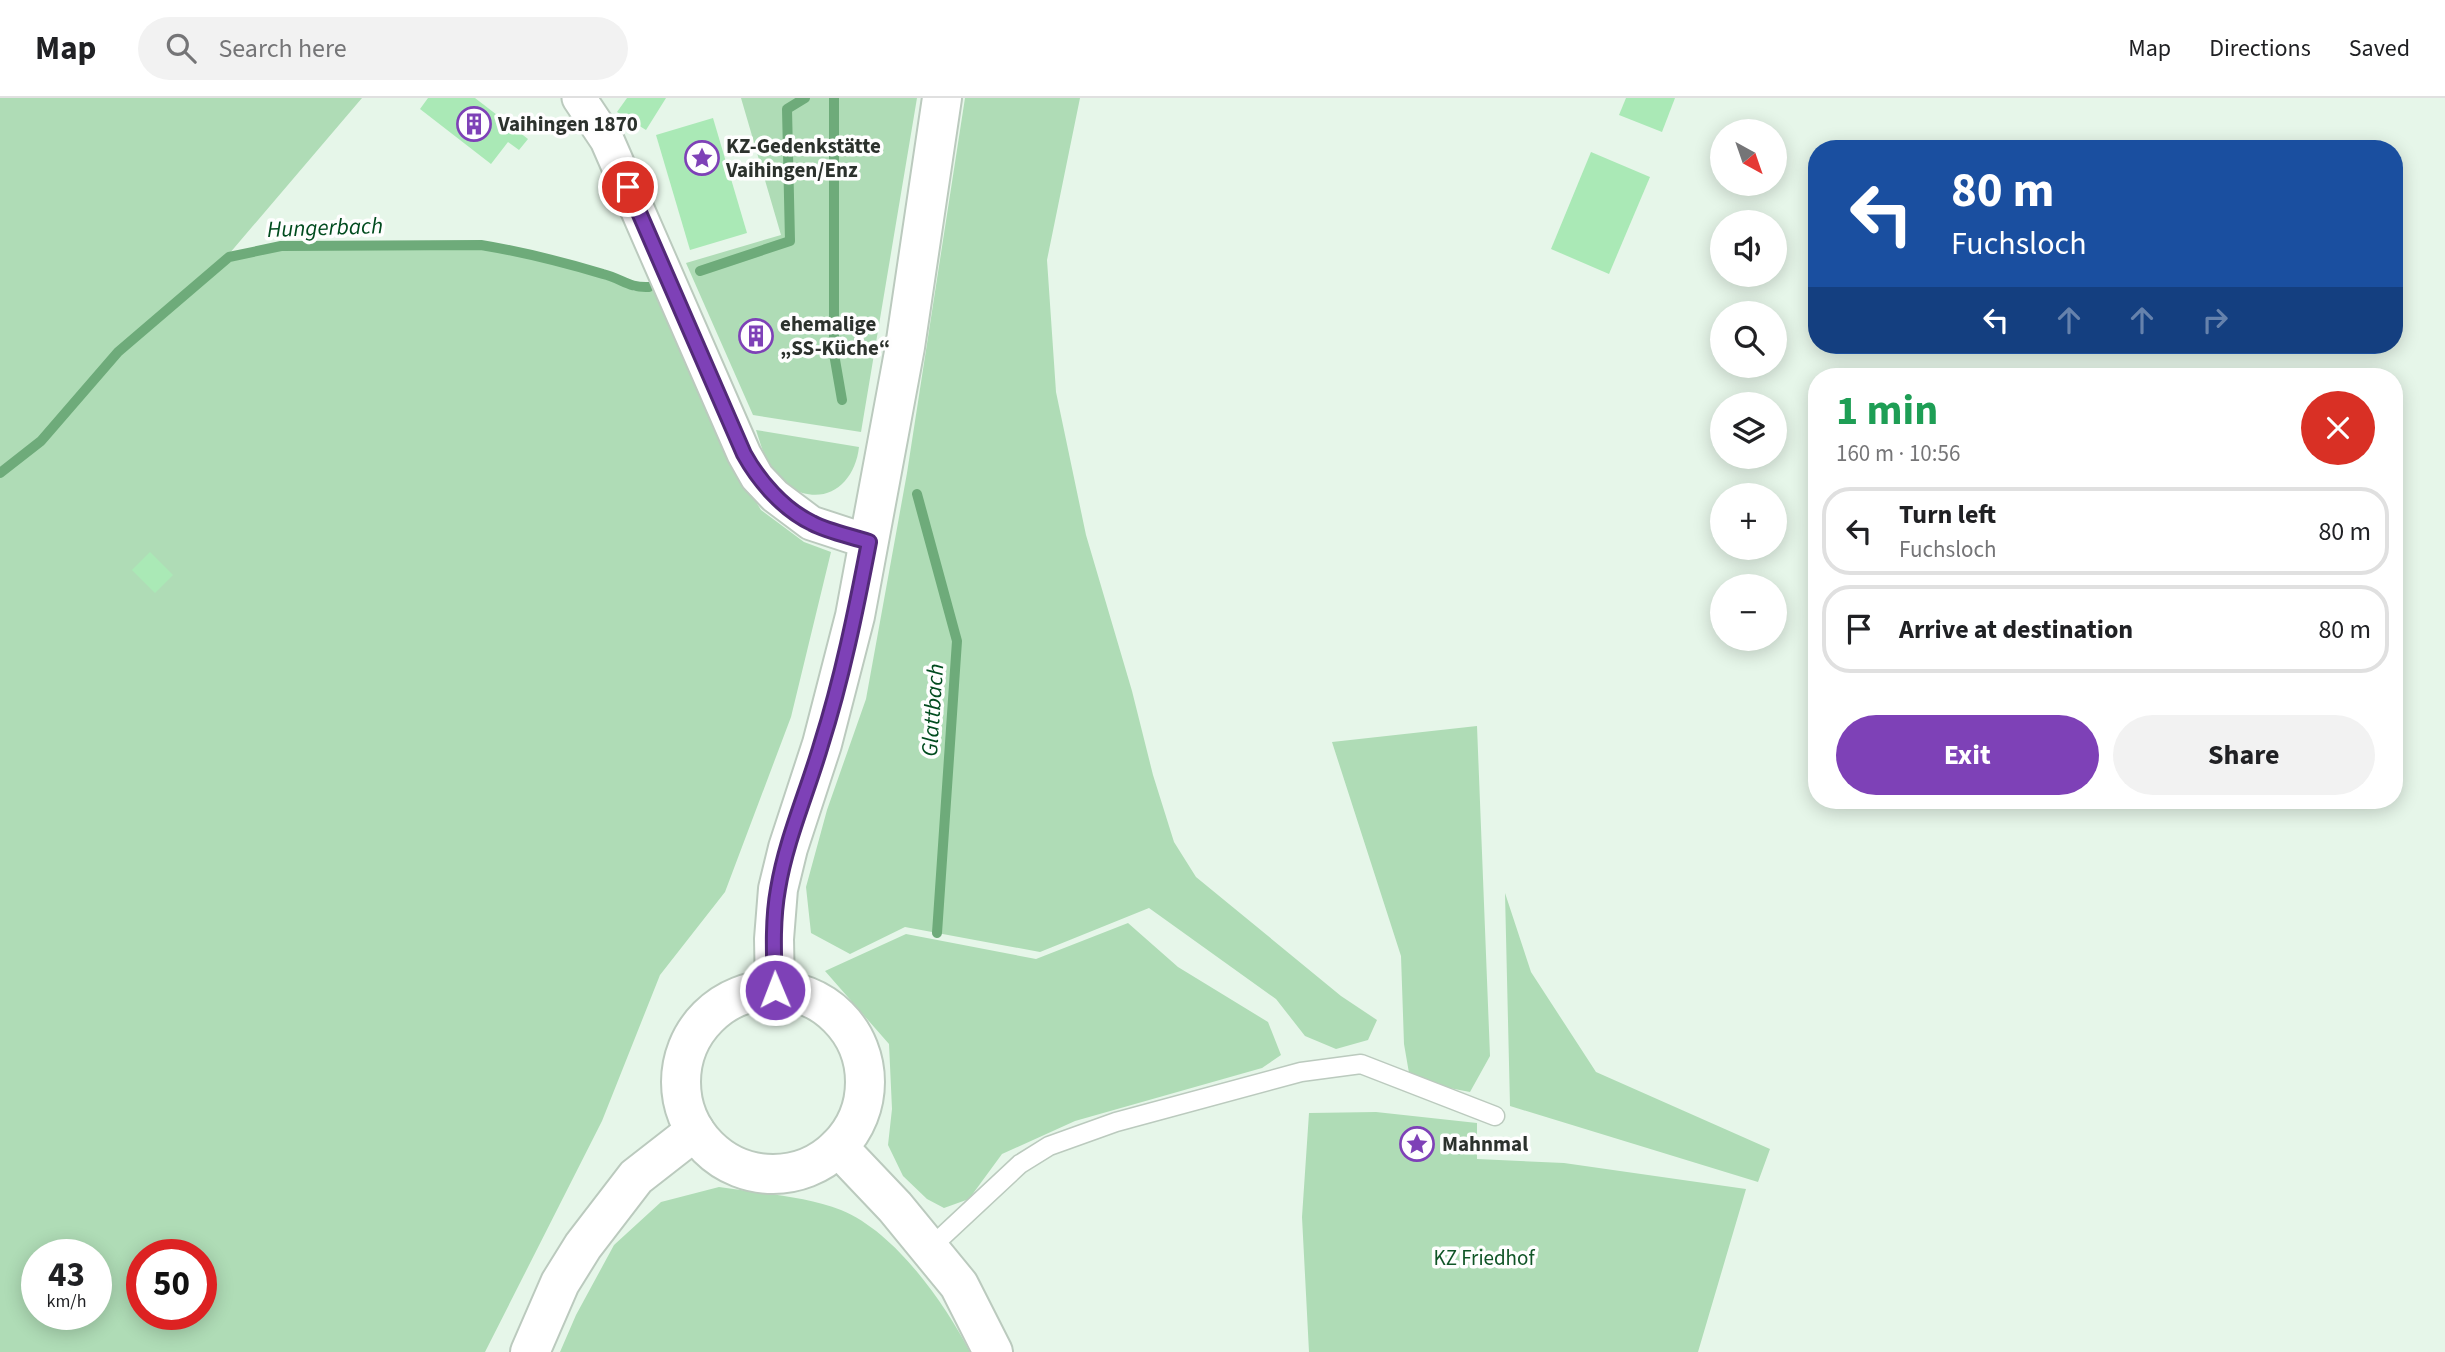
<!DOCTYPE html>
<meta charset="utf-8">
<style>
:root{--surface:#fff;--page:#f2f2f2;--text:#202124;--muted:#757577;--line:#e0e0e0;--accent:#7e41b7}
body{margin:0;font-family:"Source Sans 3",sans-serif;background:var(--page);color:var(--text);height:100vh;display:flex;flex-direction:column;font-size:26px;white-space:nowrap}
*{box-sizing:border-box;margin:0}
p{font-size:23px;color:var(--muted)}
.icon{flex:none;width:38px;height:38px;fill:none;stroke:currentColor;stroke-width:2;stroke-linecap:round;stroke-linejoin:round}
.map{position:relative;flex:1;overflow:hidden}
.details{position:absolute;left:1808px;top:270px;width:595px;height:441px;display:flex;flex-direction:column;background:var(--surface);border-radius:28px;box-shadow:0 4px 18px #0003}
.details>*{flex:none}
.hud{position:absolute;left:1808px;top:42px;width:595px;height:214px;border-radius:28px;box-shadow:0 4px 18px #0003;background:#1a4fa0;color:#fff;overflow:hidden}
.needle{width:46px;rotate:140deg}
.fabs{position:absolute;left:1710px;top:21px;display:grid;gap:14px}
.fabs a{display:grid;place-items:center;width:77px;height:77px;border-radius:50%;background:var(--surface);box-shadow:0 4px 18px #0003;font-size:35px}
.speed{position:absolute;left:21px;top:1141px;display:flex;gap:14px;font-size:35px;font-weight:700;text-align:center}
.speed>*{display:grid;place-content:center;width:91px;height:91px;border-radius:50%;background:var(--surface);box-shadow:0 4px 18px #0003;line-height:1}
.speed small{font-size:18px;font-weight:400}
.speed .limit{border:10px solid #d22;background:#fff;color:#111}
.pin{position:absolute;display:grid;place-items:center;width:60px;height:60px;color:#fff;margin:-30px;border:4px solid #fff;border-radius:50%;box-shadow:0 2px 7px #0007}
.me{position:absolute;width:77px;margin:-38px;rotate:359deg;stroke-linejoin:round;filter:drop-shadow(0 0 5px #0008)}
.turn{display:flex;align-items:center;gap:24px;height:147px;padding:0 28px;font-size:32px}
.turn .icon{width:91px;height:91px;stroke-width:2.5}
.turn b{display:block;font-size:49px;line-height:60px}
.lanes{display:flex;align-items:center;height:66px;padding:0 28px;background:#0003;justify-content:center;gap:35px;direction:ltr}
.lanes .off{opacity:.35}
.round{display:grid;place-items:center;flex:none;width:74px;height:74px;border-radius:37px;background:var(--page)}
.overview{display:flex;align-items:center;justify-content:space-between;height:119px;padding:0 28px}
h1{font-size:42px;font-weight:700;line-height:52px;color:#1e9e55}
.button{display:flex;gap:14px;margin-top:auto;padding:14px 28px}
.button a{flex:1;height:80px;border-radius:42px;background:var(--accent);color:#fff;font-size:28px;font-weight:700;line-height:80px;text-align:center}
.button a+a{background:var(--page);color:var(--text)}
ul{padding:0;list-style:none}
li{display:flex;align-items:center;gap:21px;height:88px;margin:0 14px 10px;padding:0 14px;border:4px solid var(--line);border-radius:28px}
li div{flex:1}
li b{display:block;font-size:26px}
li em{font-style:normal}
header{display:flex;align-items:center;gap:42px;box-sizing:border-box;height:98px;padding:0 35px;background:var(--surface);border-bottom:2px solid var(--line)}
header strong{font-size:33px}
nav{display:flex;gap:38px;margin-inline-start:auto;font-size:24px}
.search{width:490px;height:63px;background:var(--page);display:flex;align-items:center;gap:18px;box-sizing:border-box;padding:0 24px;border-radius:38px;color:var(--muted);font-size:26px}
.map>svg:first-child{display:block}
.green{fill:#afdcb6;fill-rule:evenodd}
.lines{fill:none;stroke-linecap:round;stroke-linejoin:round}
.stream{stroke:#6eab7a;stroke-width:10}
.building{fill:#aae9b6}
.lane-casing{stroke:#bbcabe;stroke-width:21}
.street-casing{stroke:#bbcabe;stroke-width:37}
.secondary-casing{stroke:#bbcabe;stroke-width:42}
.lane{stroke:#fff;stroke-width:18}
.street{stroke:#fff;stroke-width:33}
.secondary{stroke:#fff;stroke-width:38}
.route-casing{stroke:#522a77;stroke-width:18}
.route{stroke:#7e41b7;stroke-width:12}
.labels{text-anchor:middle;stroke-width:7;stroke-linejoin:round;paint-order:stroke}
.poi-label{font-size:21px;font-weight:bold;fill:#2c322d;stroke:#fefefe;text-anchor:start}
.park-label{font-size:21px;fill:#105527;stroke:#fefefe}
.water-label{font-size:23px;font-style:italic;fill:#004b1e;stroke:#fefefe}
</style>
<header>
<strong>Map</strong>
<div class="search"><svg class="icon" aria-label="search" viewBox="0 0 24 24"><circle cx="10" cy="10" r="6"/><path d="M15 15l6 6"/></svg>Search here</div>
<nav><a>Map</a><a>Directions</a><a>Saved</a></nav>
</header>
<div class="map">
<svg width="2445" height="1254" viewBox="0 0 2445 1254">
<rect width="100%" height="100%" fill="#e6f6e9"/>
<g class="green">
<polygon points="0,0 362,0 229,156 116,252 39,341 0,372"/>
<polygon points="741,0 917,0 861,334 753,317 686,165 781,137"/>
<polygon points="965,0 1080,0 1047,162 1056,294 1086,437 1132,593 1153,677 1174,744 1196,779 1341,898 1377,922 1368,942 1336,951 1305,938 1276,901 1149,810 1040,854 905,829 850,856 811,835 806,789 827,712 866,601 907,375"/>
<path d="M 281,150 L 481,150 L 513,156 L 613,181 L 634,193 L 655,192 L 729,359 L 761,412 L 804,444 L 831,454 L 791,619 L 725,794 L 660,877 L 602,1023 L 485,1254 L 0,1254 L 0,379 L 43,345 L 120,257 L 230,162 ZM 37,1157 L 96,1157 L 96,1216 L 37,1216 ZM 142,1157 L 201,1157 L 201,1216 L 142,1216 Z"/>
<path d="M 756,332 L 859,349 C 855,386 825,410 789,389 C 770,379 762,351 756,332 Z"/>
<polygon points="1477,628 1490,958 1470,994 1439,988 1409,975 1404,946 1401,858 1332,644"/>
<polygon points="1505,795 1531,874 1596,974 1770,1051 1758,1084 1510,1008"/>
<polygon points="1128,825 1178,869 1268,924 1281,957 1262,970 1075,1023 1002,1056 969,1101 944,1110 927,1101 903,1078 888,1047 892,1011 889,946 825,873 906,836 1036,861"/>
<polygon points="1376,1014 1477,1025 1477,1061 1564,1065 1746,1091 1698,1254 1309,1254 1302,1119 1309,1015"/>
<path d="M 719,1089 C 757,1095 805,1098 841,1112 C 895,1134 944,1204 970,1254 L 560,1254 L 576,1217 L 614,1147 L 661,1104 Z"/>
</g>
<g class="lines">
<g class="stream">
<polyline points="834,0 834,256 842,302"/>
<polyline points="700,173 790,143 787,11 805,0"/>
<path d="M 0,375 L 41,343 L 118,254 L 229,159 L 281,148 L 481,147 C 523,154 563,164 603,176 C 623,181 628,190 649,189"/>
<polyline points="917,396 957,543 937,835"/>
</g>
</g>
<g class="building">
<polygon points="428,0 475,0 528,41 519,52 508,44 491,66 420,11"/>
<polygon points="627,0 666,0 646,32 617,14"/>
<polygon points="1626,0 1675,0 1662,34 1619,17"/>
<polygon points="713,20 747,135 690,152 656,37"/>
<polygon points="1591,54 1650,79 1609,176 1551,151"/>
<polygon points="760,218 772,249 751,258 739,226"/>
<polygon points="150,454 173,477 155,495 132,472"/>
</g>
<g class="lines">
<g class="lane-casing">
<polyline id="lane" points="930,1150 1020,1066 1049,1048 1116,1024 1301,974 1361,966 1495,1018"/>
</g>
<g class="street-casing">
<polyline id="street" points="579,0 607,42 744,356 757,379 775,398 811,425 869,444"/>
</g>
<g class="secondary-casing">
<g id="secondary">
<polyline points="775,892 774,841 778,791 788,750 822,646 855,518 905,249 942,0"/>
<circle cx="773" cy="984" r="92"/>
<polyline points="838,1049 895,1109 959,1187 993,1254"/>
<polyline points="530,1254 560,1185 583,1148 636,1079 695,1033"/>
</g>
</g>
<use href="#lane" class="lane"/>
<use href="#street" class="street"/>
<use href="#secondary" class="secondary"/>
</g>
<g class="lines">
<g class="route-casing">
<path id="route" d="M 628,89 L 744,356 C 759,383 783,411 812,425 C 829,434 851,438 869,444 C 856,512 842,581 821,647 C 807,695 786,742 778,791 C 772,824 774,859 775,892"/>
</g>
<use href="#route" class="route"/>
</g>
<defs>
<g id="building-ring" transform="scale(1.75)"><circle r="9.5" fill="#fefefe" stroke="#7e41b7" stroke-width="1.5"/><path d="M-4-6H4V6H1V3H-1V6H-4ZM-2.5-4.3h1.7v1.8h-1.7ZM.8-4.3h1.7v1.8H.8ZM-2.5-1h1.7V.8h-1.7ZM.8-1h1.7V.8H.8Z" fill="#7e41b7"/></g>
<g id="sight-ring" transform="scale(1.75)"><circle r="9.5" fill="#fefefe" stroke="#7e41b7" stroke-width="1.5"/><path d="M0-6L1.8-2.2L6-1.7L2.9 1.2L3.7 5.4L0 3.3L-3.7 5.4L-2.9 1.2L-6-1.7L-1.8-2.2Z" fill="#7e41b7"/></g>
</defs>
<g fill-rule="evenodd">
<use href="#building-ring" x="474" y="26"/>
<use href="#sight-ring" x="702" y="60"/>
<use href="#building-ring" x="756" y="238"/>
<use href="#sight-ring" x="1417" y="1046"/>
</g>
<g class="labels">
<g class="poi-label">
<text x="498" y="33">Vaihingen 1870</text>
<text x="726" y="55">KZ-Gedenkstätte<tspan x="726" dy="24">Vaihingen/Enz</tspan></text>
<text x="780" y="233">ehemalige<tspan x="780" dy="24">„SS-Küche“</tspan></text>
<text x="1442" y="1053">Mahnmal</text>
</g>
<g class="park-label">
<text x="1484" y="1167">KZ Friedhof</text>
</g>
<g class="water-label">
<text transform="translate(325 129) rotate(-2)" y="8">Hungerbach</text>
<text transform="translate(932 612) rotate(-86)" y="8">Glattbach</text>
</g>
</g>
</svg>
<div class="fabs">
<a><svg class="needle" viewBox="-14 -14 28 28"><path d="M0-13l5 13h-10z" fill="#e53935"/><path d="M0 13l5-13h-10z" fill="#757577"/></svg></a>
<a><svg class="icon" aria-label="sound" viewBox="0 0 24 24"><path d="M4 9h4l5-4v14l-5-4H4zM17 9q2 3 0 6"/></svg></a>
<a><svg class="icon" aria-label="search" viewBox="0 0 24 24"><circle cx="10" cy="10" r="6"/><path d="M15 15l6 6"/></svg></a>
<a><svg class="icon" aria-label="layers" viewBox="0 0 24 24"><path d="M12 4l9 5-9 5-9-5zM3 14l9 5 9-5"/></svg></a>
<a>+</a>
<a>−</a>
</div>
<div class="speed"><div>43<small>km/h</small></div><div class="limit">50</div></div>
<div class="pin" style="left:628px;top:89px;background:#d93025"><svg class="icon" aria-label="arrive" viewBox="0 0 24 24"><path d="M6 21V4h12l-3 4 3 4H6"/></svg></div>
<svg class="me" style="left:775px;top:892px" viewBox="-20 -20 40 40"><circle r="17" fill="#7e41b7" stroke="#fff" stroke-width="3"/><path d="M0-11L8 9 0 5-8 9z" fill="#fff"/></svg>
<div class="hud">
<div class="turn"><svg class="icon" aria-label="left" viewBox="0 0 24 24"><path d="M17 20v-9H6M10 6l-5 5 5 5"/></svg><div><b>80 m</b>Fuchsloch</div></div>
<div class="lanes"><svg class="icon" aria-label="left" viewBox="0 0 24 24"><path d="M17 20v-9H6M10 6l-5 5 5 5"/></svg><svg class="icon off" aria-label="ahead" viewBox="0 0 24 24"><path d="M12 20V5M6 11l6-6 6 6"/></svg><svg class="icon off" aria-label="ahead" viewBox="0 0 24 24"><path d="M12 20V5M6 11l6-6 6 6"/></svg><svg class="icon off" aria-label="right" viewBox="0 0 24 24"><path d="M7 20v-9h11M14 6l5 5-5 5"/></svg></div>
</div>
<section class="details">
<div class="overview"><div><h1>1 min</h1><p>160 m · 10:56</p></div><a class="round" style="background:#d93025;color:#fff"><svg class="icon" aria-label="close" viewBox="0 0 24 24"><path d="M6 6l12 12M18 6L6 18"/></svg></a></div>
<ul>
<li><svg class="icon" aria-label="left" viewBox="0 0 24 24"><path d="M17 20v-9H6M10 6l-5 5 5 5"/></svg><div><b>Turn left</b><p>Fuchsloch</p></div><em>80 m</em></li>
<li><svg class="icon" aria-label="arrive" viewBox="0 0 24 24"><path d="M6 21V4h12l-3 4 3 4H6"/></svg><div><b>Arrive at destination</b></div><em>80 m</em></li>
</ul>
<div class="button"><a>Exit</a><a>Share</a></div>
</section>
</div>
